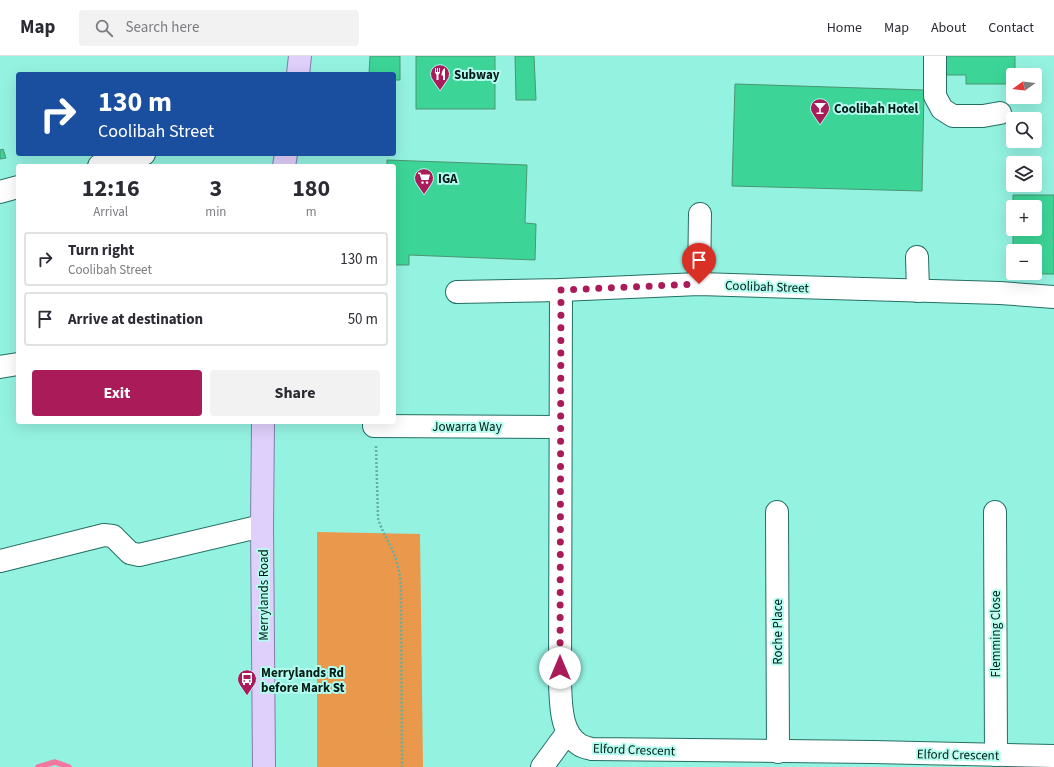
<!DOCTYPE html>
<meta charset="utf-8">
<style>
:root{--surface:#fff;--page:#f2f2f3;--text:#2b2b33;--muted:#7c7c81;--line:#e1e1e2;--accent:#a91b59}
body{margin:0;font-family:"Source Sans 3",sans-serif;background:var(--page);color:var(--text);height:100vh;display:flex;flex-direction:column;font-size:15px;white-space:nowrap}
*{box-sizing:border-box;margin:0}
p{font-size:13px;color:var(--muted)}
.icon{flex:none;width:22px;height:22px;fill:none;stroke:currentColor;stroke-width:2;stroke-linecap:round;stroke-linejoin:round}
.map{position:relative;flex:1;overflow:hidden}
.panel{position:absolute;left:16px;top:108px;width:380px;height:260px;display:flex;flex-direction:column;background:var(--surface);border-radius:4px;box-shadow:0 4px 16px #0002}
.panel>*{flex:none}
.banner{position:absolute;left:16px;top:16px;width:380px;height:84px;border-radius:4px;box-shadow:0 4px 16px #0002;background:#1a4fa0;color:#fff;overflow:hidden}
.needle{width:26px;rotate:256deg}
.buttons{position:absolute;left:1006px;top:12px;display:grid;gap:8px}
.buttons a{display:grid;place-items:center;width:36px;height:36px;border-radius:4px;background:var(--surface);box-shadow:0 4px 16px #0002;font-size:20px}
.pin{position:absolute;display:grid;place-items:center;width:34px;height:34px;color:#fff;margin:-41px -17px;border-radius:50% 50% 50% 0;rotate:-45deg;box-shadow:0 0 4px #0007}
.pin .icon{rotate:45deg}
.me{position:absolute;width:44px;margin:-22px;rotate:0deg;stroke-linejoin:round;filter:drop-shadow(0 0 3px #0008)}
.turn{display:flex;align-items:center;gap:14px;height:84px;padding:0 16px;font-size:18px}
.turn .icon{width:52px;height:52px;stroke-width:2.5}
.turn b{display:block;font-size:28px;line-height:34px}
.eta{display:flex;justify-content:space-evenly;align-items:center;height:68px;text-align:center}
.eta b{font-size:24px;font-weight:700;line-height:28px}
.button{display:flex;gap:8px;margin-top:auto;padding:8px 16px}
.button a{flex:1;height:46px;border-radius:4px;background:var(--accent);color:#fff;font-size:16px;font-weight:700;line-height:46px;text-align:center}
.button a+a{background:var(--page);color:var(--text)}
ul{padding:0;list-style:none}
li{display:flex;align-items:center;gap:12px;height:54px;margin:0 8px 6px;padding:0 8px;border:2px solid var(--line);border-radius:4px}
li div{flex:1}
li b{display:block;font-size:15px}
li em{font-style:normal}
header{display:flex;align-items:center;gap:24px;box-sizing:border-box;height:56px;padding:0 20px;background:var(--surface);border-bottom:1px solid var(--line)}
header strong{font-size:19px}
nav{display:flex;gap:22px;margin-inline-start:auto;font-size:14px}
.search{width:280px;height:36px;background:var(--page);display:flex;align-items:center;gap:10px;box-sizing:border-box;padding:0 14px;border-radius:4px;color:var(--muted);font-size:15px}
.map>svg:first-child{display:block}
.green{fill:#ea984c}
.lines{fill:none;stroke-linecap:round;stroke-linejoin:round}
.stream{stroke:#f378a0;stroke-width:5.5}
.building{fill:#3cd597;stroke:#4b9572}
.minor-casing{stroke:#246f63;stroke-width:24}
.major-casing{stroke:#837ca9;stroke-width:24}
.path{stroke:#65aea1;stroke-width:2.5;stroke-dasharray:2 2;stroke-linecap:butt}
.minor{stroke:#fff;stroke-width:22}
.major{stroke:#dfcffb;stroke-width:22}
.route{stroke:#a91b59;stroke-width:7;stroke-dasharray:0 12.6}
.labels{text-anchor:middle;stroke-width:4;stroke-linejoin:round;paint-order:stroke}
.poi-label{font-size:13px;font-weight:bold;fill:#001c17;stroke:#b3fcee;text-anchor:start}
.street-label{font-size:13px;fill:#001c17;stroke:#b3fcee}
</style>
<header>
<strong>Map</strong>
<div class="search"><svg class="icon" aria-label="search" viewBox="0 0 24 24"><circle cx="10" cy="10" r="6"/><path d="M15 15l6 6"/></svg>Search here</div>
<nav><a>Home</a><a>Map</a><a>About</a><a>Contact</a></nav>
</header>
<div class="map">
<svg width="1054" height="711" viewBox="0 0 1054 711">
<rect width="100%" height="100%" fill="#94f2e1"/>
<polygon class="green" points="317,476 420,478 423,711 317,711"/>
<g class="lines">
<polyline class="stream" points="38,711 55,706 69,711"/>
</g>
<g class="building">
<polygon points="370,0 400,0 400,24 394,24 394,18 369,18"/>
<rect x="416" y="0" width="79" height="53"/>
<polygon points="515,0 534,0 536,44 516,44"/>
<polygon points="942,0 1015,0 1015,19 1013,19 1013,28 966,28 966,19 943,19"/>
<polygon points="735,28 924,34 922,135 732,130"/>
<polygon points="3,93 6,102 0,103 0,94"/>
<polygon points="387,104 527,109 525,167 536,168 535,204 409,199 409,209 394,209 394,110 387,110"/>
<polygon points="1013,139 1054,139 1054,218 1013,218 1013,196 1013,217 1035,217 1035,195 1013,195 1013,173 1035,173 1035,151 1013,151"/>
</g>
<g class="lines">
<g class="minor-casing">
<g id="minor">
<polyline points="935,0 935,40 942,53 953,60 983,60 1000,57"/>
<polyline points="99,110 144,98"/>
<polyline points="0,136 18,131"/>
<polyline points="917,201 918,235"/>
<polyline points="699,228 700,158"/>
<path d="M 561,234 L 560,627 C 561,648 560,677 580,689 C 583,691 588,692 592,693 L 873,696 L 1054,700"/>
<polyline points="457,236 561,234 699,228 1000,237 1054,241"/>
<polyline points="0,311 18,308"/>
<polyline points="374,370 560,371"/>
<polyline points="777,456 778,696"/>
<polyline points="995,456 996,699"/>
<polyline points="0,505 104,479 113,480 130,497 139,499 262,470"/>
<polyline points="542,711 567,677"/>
</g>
</g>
<g class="major-casing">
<g id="major">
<polyline points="298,18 300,0"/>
<polyline points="284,110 286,98"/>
<polyline points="263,366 262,470 264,711"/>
</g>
</g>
<path class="path" d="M 376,390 L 378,462 C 381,473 387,483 392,493 C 397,504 399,515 401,527 L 402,711"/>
<use href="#minor" class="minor"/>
<use href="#major" class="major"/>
</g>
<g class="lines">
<polyline class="route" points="560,612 561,234 699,228"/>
</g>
<defs>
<g id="restaurant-pin" transform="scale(1)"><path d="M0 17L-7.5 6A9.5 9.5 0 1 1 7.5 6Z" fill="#a91b59" stroke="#b3fcee"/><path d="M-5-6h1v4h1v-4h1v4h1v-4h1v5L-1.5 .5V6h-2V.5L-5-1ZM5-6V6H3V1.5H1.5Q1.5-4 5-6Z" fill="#fff"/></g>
<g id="bar-pin" transform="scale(1)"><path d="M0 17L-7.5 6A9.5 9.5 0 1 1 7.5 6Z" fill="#a91b59" stroke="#b3fcee"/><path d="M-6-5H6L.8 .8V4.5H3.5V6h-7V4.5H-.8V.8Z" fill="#fff"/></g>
<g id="supermarket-pin" transform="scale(1)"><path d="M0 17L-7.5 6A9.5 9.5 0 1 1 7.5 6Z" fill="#a91b59" stroke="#b3fcee"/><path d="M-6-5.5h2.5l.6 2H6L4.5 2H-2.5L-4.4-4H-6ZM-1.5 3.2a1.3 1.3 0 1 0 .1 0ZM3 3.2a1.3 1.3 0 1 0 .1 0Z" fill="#fff"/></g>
<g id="bus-pin" transform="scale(1)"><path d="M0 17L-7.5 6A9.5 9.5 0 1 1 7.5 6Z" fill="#a91b59" stroke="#b3fcee"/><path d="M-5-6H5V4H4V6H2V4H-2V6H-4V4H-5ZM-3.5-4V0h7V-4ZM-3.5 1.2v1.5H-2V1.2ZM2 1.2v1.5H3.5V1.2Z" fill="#fff"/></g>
</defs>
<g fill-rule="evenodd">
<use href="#restaurant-pin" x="440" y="18"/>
<use href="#bar-pin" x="820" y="52"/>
<use href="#supermarket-pin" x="424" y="122"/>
<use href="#bus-pin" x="247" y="623"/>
</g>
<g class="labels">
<g class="poi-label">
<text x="454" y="23">Subway</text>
<text x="834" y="57">Coolibah Hotel</text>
<text x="438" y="127">IGA</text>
<text x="261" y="621">Merrylands Rd<tspan x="261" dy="15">before Mark St</tspan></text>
</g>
<g class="street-label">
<text transform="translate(767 230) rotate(2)" y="5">Coolibah Street</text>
<text x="467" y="375">Jowarra Way</text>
<text transform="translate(263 539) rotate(-90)" y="5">Merrylands Road</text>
<text transform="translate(777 576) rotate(-90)" y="5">Roche Place</text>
<text transform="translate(995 578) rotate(-90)" y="5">Flemming Close</text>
<text transform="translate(634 693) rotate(2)" y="5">Elford Crescent</text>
<text transform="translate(958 698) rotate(1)" y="5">Elford Crescent</text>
</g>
</g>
</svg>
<div class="buttons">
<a><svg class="needle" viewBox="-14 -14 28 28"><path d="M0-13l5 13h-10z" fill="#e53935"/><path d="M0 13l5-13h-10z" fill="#7c7c81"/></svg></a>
<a><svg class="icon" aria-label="search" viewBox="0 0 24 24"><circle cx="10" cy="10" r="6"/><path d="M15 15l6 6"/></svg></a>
<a><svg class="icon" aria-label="layers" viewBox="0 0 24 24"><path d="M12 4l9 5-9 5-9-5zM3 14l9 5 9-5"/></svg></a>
<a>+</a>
<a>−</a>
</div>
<div class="pin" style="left:699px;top:228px;background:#d93025"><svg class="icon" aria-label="arrive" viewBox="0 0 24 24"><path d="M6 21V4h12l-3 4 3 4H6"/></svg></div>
<svg class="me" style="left:560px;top:612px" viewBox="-20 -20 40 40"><circle r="19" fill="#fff"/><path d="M0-13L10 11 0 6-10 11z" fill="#a91b59"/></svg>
<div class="banner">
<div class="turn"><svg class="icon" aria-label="right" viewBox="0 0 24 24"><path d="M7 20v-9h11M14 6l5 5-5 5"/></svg><div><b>130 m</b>Coolibah Street</div></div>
</div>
<section class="panel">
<div class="eta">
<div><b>12:16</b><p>Arrival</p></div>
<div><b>3</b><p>min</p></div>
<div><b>180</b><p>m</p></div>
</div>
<ul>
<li><svg class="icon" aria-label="right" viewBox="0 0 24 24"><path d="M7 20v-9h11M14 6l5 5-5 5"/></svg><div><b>Turn right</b><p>Coolibah Street</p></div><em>130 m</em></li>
<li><svg class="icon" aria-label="arrive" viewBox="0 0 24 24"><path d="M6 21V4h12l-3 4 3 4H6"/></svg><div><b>Arrive at destination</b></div><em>50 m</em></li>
</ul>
<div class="button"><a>Exit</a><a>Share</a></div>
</section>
</div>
